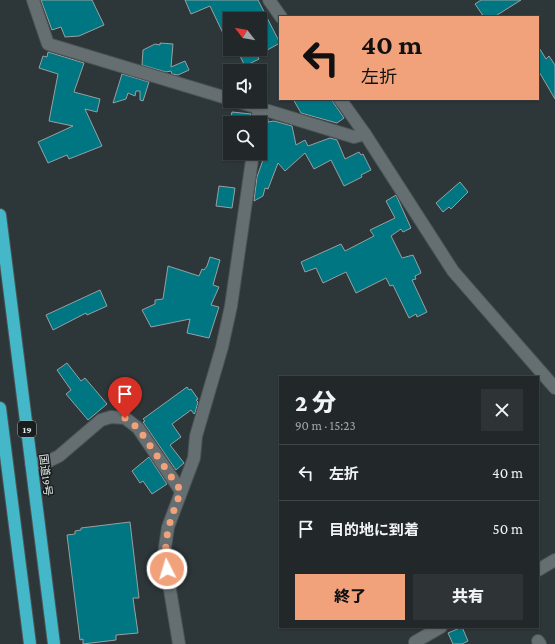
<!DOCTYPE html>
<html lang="ja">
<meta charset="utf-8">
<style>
:root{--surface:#22282a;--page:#2e3436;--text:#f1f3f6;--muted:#a2a6a8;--line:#3f4447;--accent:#f1a27b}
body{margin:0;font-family:"Crimson Pro","Noto Sans JP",serif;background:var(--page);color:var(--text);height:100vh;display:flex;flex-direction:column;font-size:15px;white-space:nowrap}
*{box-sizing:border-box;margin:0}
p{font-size:13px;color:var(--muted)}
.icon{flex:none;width:22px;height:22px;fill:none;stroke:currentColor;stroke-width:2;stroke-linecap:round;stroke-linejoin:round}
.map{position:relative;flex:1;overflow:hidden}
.side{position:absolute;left:279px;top:376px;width:260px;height:252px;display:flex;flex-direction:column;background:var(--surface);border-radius:0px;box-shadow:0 1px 3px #0004,0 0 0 1px var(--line)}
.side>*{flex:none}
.guide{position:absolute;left:279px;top:16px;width:260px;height:84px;border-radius:0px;box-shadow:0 1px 3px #0004,0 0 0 1px var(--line);background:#f1a27b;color:#111;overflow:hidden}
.needle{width:26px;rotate:301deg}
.tools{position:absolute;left:223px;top:12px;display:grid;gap:8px}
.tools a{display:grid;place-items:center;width:44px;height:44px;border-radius:0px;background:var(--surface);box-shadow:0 1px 3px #0004,0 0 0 1px var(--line);font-size:20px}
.pin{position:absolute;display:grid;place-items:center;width:34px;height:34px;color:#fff;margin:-41px -17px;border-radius:50% 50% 50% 0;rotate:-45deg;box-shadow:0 0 4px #0007}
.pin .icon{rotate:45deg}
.me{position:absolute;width:44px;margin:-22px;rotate:355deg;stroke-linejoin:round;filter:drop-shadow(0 0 3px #0008)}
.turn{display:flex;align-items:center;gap:14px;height:84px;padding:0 16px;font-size:18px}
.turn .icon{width:52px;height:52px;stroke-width:2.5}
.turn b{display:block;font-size:28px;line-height:34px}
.round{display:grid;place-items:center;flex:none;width:42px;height:42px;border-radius:0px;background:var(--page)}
.head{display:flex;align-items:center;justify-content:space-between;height:68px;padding:0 16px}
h1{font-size:24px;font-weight:800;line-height:30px}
.primary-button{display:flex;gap:8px;margin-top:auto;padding:8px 16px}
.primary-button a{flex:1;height:46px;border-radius:0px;background:var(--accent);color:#111;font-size:16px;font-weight:800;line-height:46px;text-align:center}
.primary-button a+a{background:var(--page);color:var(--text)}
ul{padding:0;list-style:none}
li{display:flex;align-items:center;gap:12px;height:56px;padding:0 16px;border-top:1px solid var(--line)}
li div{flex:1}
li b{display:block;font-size:15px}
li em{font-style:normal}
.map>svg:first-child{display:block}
.building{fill:#017683;stroke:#96a1a2}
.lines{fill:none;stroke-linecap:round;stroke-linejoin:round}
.street-casing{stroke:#4b5354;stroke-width:14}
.highway-casing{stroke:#4b5354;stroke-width:14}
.street{stroke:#656f71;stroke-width:12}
.highway{stroke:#44b7c8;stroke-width:12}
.route{stroke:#f1a27b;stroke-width:7;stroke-dasharray:0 12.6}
.labels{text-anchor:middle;stroke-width:3;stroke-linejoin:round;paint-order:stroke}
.shield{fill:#191d1e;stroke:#a6acad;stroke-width:1}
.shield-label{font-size:10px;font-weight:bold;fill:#e3e9ea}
.street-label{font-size:11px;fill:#e3e9ea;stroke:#191d1e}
</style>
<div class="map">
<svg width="555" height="644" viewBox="0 0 555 644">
<rect width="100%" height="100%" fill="#2d3638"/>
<g class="building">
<polygon points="41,0 92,0 104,25 79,36 65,37 61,27 52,30"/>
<polygon points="185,0 258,0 280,43 260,54 260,19 230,19 230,48 210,6 191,14"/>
<polygon points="481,0 521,0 494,17 484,17 475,4"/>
<polygon points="160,43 173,44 171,67 185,61 189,70 178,75 172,74 171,71 166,72 142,65 143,50 155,44 160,45"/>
<polygon points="538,46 546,59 549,56 555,65 555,99 538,70"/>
<polygon points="249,49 253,49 259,59 245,66 239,54"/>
<polygon points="48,52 84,63 74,92 100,99 97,112 85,109 102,146 69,159 67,155 48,163 38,142 73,126 49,121 58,74 39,68 43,56 47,57"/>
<polygon points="122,74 149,82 143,101 140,100 140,91 136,91 135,96 128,93 126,99 113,103"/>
<polygon points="293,99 331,99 344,118 337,123 301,113"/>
<polygon points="232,112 251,114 250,123 230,123"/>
<polygon points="265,118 268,119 268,122 274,121 292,126 296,145 305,140 308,146 330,138 337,140 345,159 359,152 361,155 363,154 371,170 361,175 362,177 344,186 331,160 314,169 305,153 285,171 278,163 268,189 265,188 263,196 254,201 257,177 264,157 260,156 260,151"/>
<polygon points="460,182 468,192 451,209 449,207 443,212 436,203"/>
<polygon points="219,186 235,188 232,208 216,206"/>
<polygon points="396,195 411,228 403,232 401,229 391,236 402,258 413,255 420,270 421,273 415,276 416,279 412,280 427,312 417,317 416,314 409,318 393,285 390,286 386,278 356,293 346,272 323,283 316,268 305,272 301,262 341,244 345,251 374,236 370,230 395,218 386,201"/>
<polygon points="210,257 220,260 213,285 219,287 211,305 219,307 209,338 187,333 190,319 151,327 142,310 155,304 155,300 163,299 168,266 199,276 202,269 204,270 207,266"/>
<polygon points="100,290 107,306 87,315 86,313 53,330 46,315"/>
<polygon points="67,363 81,381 85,378 107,404 88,420 66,394 71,390 57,370"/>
<polygon points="187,387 189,390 191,389 198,399 196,400 198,402 195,413 194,414 191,410 172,424 181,437 170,445 184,463 176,470 143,422 145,421 143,419"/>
<polygon points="149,457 167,484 152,494 143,481 140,483 132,471"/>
<polygon points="130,522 139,598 133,598 138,633 116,635 116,640 83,644 83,639 80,640 67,535 75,534 75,531 81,530 81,528"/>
<polygon points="462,627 468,641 462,644 453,644 448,633"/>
</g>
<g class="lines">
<g class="street-casing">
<g id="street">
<polyline points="33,0 48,44 230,99"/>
<polyline points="269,0 281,17"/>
<polyline points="340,99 365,134 453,271 555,388"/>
<polyline points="236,101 354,137 365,134"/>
<polyline points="257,123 259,108"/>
<polyline points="31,463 49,461 59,456 101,420 111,417 125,418 138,428 181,491"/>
<polyline points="538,570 555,560"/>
<polyline points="538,641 540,644"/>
<polyline points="415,642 441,627"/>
<polyline points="179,644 164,554 168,527 194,458 196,436 222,347 231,306 253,153"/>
</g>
</g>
<g class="highway-casing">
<g id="highway">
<polyline points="0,215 54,644"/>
<polyline points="0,408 30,644"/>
</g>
</g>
<use href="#street" class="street"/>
<use href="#highway" class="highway"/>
</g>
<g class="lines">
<path class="route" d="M 125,418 L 138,428 L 181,491 C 171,517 162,541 167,569"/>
</g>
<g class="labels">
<rect class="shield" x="18" y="421" width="18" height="16" rx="3"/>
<g class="shield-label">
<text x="27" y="433">19</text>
</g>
<g class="street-label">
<text transform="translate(46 475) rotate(83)" y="4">国道19号</text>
</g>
</g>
</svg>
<div class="tools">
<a><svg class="needle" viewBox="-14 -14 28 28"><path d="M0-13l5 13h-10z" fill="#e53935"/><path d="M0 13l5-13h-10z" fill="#a2a6a8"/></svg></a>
<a><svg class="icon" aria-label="sound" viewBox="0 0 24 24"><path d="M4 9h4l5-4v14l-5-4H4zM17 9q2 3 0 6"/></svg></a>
<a><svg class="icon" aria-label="search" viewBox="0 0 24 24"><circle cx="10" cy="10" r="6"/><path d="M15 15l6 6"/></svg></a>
</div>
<div class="pin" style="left:125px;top:418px;background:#d93025"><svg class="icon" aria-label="arrive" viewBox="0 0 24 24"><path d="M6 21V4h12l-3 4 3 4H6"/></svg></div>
<svg class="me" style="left:167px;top:569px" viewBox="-20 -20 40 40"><circle r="17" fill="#f1a27b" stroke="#fff" stroke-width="3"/><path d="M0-11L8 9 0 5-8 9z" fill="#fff"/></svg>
<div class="guide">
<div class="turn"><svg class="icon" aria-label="left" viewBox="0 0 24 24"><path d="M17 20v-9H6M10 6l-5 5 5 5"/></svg><div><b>40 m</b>左折</div></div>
</div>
<section class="side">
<div class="head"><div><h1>2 分</h1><p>90 m · 15:23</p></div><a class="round"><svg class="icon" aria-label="close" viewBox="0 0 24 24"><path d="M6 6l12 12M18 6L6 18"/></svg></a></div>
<ul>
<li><svg class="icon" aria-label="left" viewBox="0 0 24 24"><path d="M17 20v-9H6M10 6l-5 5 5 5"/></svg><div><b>左折</b></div><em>40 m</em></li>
<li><svg class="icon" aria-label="arrive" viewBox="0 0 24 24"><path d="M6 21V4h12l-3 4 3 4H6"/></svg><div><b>目的地に到着</b></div><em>50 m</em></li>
</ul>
<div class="primary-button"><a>終了</a><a>共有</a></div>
</section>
</div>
